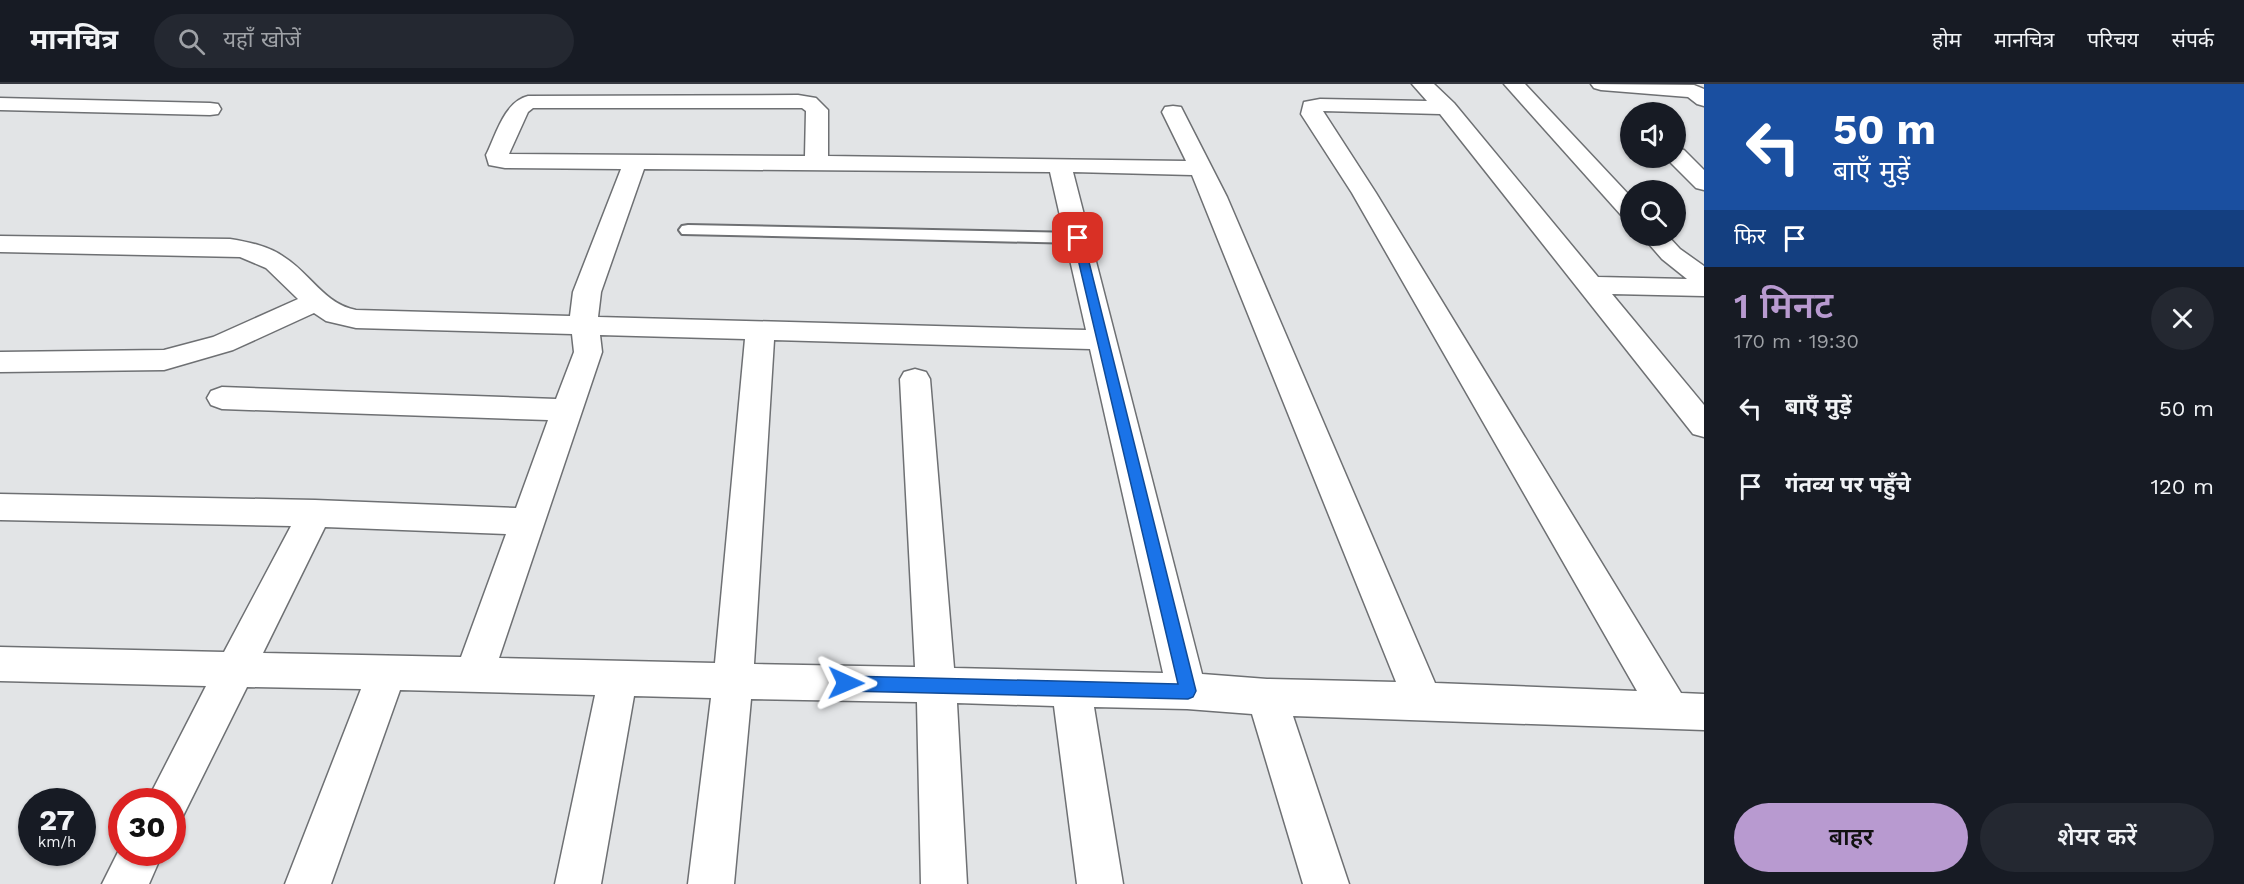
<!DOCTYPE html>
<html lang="hi">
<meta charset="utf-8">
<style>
:root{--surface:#171b24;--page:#242831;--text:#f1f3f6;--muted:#9ea1a6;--line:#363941;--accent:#b89ad0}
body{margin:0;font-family:"Work Sans","Noto Sans Devanagari",sans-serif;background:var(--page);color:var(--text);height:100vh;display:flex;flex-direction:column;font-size:22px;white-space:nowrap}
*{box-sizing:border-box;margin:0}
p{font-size:20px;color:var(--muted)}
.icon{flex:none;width:33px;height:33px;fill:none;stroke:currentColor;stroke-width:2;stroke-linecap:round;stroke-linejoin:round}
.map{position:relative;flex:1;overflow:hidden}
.drawer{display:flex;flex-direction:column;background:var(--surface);width:540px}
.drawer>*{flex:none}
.guide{background:#1a4fa0;color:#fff;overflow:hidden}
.controls{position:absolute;left:1620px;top:18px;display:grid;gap:12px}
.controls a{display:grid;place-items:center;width:66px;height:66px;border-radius:50%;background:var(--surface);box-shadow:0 2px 4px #0004;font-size:30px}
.speed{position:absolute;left:18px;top:704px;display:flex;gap:12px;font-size:30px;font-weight:700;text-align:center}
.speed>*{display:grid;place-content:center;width:78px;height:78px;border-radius:50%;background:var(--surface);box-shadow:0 2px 4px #0004;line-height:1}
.speed small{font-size:15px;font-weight:400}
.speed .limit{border:9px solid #d22;background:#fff;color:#111}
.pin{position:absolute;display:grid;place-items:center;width:51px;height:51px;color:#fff;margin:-26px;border-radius:12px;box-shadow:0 3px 9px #0006}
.me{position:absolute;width:66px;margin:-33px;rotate:91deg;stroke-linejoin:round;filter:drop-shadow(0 0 4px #0008)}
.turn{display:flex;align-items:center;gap:21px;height:126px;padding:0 30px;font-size:27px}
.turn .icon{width:78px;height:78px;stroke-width:2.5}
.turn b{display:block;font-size:42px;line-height:51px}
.then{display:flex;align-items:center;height:57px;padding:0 30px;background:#0003;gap:12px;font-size:22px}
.round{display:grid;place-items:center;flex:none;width:63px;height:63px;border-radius:32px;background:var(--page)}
.headline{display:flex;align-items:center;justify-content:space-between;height:102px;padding:0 30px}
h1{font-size:36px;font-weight:600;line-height:45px;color:var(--accent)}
.button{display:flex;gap:12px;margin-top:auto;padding:12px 30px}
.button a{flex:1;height:69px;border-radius:36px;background:var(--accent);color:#111;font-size:24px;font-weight:600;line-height:69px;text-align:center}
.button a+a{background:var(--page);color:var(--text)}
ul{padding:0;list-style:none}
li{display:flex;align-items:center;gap:18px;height:78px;padding:0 30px}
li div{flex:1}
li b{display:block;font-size:22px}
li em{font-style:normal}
header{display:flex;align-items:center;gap:36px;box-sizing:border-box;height:84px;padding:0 30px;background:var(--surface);border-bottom:2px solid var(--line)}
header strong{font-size:28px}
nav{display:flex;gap:33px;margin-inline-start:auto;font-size:21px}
.search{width:420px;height:54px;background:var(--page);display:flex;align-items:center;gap:15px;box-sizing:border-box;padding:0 21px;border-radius:33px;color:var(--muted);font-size:22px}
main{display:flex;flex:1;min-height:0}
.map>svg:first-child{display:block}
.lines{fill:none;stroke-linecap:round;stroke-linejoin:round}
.service-casing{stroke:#6e7073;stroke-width:4}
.minor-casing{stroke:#6e7073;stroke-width:3}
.service{fill:#fff;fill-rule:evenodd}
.minor{fill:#fff;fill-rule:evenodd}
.route{fill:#1a73e8;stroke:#114b97;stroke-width:1.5}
</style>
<header>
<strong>मानचित्र</strong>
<div class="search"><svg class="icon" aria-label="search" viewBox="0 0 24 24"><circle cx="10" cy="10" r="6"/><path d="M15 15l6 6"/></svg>यहाँ खोजें</div>
<nav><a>होम</a><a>मानचित्र</a><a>परिचय</a><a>संपर्क</a></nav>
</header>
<main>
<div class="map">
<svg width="1704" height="800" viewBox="0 0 1704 800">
<rect width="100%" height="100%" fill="#e2e4e6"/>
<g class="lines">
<g class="service-casing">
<polygon id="service" points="688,141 1078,149 1084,150 1087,154 1084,158 1078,159 682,150 679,146 682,142"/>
</g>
<g class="minor-casing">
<g id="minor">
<path d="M 1412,0 L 1434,0 L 1454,19 L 1598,193 L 1687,195 L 1662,175 L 1642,152 L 1668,152 L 1680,165 L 1704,182 L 1704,212 L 1612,210 L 1704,321 L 1704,353 L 1693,350 L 1440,30 L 1323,27 L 1376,109 L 1681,609 L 1704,610 L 1704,646 L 1293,632 L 1349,800 L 1303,800 L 1252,630 L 1187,625 L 1094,623 L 1123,800 L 1077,800 L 1054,622 L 957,619 L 967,800 L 921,800 L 917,618 L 751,615 L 734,800 L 688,800 L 711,614 L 634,612 L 601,800 L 555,800 L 595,611 L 400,606 L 331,800 L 285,800 L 361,605 L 247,603 L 183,732 L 172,736 L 172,717 L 147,717 L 206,602 L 0,597 L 0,563 L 224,568 L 291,442 L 0,436 L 0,410 L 315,416 L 516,424 L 548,336 L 222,325 L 211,321 L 207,314 L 211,307 L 222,303 L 556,315 L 574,268 L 572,250 L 356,244 L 326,237 L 314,229 L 233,266 L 164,286 L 0,288 L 0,268 L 164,266 L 213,253 L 298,215 L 266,184 L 240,173 L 0,168 L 0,152 L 230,155 C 248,158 269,162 284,173 C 310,189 324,220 356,226 L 570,232 L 573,208 L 621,85 L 505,84 L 489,81 L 486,71 C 496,51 504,18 528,12 L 798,11 L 816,14 L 828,26 L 828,72 L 1186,77 L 1162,28 L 1165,23 L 1173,22 L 1181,23 L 1227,113 L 1435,599 L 1637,607 L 1352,109 L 1301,30 L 1304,18 L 1320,15 L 1427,17 ZM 533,24 L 802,24 L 806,27 L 805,72 L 509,70 L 528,28 ZM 644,85 L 1050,88 L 1086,246 L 598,233 L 601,208 ZM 1073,88 L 1192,91 L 1396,598 L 1267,595 L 1202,590 ZM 600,251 L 745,255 L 715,579 L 499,574 L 602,268 ZM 774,256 L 1090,265 L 1163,589 L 954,584 L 930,295 L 926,288 L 915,285 L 904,288 L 900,295 L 915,583 L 754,580 ZM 325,443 L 506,450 L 461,573 L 263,569 Z"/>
<polygon points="1504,0 1525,0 1630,112 1630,133 1621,131"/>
<polygon points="1591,0 1694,1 1704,5 1704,22 1697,20 1688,13 1601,6 1594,4"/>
<polygon points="0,14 210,19 218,20 221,25 218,30 210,31 0,26"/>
<polygon points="1676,64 1684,66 1704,86 1704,106 1696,104 1666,74 1676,74"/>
<polygon points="122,760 122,768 163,768 149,800 102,800"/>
</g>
</g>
<use href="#service" class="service"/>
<use href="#minor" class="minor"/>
</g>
<polygon class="route" points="1078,150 1083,154 1196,607 1193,613 1188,615 846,607 840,605 837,599 840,594 846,592 1178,600 1073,154"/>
</svg>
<div class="controls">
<a><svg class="icon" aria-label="sound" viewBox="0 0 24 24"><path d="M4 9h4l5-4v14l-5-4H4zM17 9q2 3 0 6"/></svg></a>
<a><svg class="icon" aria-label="search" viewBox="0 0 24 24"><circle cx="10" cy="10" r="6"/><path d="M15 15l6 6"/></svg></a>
</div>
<div class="speed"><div>27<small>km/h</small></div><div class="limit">30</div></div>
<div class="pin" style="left:1078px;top:154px;background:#d93025"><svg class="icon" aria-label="arrive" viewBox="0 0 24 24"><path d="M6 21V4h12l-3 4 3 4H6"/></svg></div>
<svg class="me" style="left:846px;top:599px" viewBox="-20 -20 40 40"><path d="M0-17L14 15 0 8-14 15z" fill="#1a73e8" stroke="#fff" stroke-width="4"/></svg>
</div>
<section class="drawer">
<div class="guide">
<div class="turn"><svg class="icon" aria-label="left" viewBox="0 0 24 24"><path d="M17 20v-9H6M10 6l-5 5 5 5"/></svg><div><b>50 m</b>बाएँ मुड़ें</div></div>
<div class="then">फिर<svg class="icon" aria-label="arrive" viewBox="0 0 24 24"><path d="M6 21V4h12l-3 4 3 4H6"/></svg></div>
</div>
<div class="headline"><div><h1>1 मिनट</h1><p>170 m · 19:30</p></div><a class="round"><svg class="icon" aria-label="close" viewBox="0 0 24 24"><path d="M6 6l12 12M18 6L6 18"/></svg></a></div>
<ul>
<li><svg class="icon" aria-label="left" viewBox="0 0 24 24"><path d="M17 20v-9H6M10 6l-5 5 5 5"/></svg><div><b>बाएँ मुड़ें</b></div><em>50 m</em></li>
<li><svg class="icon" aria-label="arrive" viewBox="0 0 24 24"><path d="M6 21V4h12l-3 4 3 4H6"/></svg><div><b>गंतव्य पर पहुँचे</b></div><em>120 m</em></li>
</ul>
<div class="button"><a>बाहर</a><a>शेयर करें</a></div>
</section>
</main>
